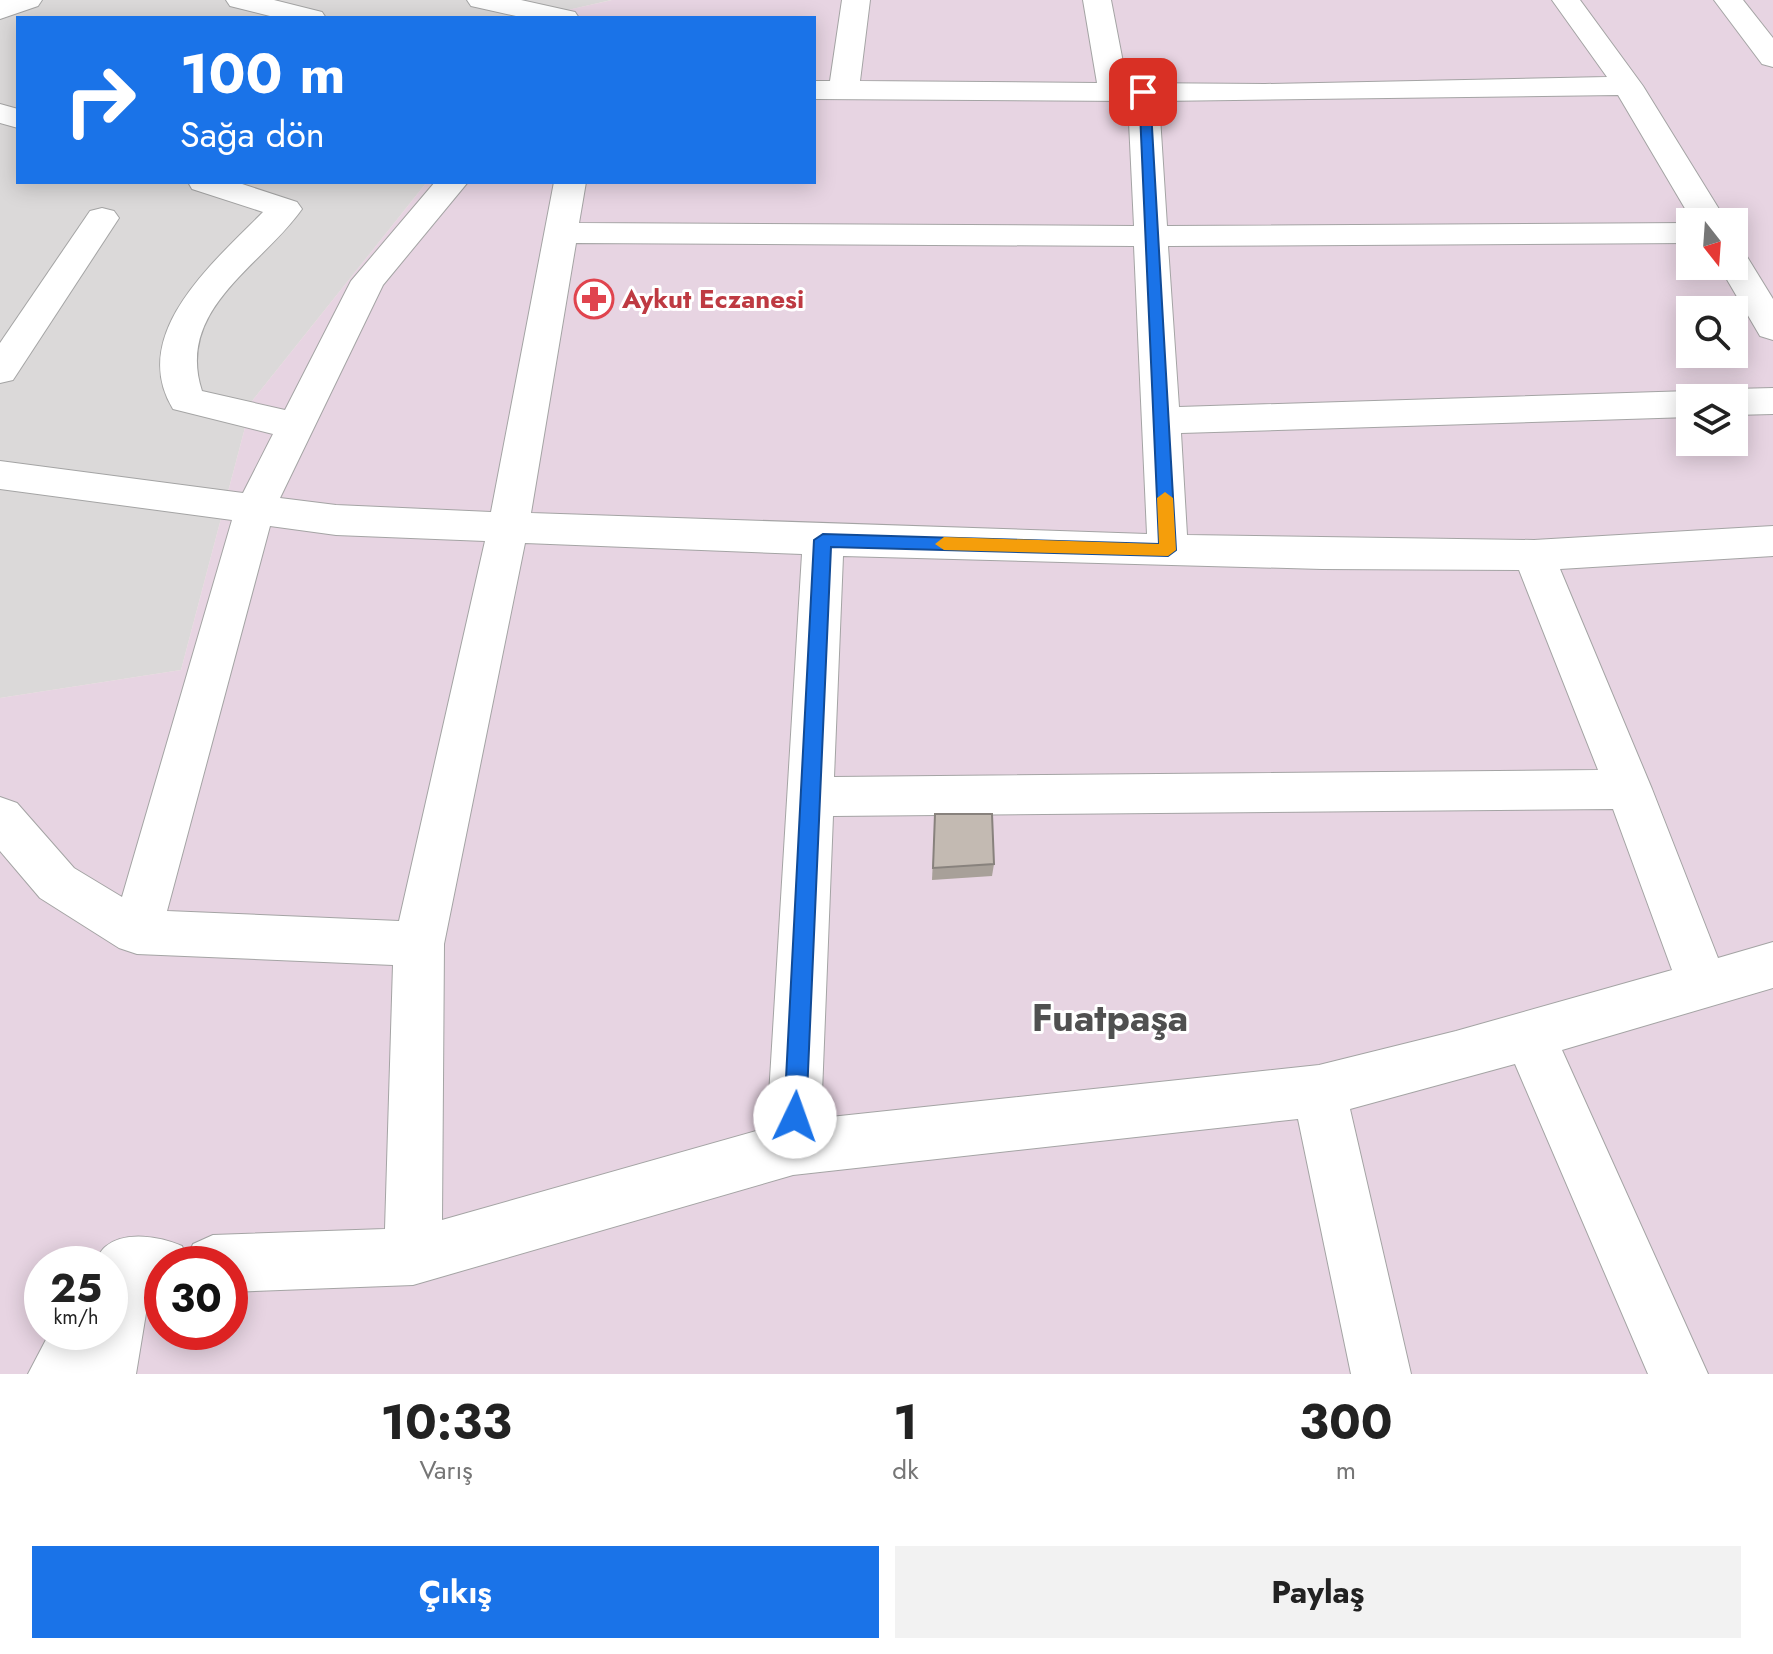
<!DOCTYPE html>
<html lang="tr">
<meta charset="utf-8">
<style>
:root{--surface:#fff;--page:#f2f2f2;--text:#222;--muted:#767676;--accent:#1a73e8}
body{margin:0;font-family:Jost,sans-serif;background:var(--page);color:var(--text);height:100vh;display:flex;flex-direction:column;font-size:30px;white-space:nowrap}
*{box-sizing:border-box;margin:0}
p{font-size:26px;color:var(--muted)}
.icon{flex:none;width:44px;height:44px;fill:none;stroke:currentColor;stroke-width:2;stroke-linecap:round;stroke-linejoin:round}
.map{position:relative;height:1374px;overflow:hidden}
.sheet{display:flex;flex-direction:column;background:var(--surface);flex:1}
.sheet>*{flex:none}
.guide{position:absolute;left:16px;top:16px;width:800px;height:168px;border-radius:0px;box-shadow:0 4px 20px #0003;background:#1a73e8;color:#fff;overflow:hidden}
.needle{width:52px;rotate:163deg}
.fabs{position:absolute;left:1676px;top:208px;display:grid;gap:16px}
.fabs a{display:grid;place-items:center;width:72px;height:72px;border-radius:0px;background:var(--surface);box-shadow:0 4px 20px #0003;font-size:40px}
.speed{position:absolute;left:24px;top:1246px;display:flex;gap:16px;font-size:40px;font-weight:700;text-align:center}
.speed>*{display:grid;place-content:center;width:104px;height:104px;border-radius:50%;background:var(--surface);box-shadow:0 4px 20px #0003;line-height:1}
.speed small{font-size:20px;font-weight:400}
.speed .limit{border:12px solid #d22;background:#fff;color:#111}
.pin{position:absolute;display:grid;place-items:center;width:68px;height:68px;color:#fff;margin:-34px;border-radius:16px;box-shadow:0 4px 12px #0006}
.me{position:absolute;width:88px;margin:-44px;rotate:3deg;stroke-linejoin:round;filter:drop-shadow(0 0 6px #0008)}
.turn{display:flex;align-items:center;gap:28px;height:168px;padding:0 32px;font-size:36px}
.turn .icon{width:104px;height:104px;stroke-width:2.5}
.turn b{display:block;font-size:56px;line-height:68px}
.eta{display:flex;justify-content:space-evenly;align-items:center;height:136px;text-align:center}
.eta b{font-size:48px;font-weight:700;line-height:56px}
.action{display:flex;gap:16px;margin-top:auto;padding:16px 32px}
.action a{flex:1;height:92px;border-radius:0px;background:var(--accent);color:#fff;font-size:32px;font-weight:700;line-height:92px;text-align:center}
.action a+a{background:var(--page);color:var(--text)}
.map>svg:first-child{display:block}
.residential{fill:#dbd9d9}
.industrial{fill:#e7d4e2;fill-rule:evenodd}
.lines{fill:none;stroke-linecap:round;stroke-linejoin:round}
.minor-casing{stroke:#a4a4a4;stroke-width:2}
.minor{fill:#fff;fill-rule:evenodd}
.wall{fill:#a8a099}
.building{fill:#c3bab2;stroke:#88827d;stroke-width:2}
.route{fill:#1a73e8;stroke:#114b97;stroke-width:2}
.slow{fill:#f59e0b}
.labels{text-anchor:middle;stroke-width:6;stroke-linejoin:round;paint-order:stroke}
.far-health-label{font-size:26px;font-weight:bold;fill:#be3a42;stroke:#fff;text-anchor:start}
.district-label{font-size:38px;font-weight:bold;fill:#505050;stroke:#fff}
</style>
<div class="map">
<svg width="1773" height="1374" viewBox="0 0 1773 1374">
<rect width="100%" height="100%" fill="#eeebe2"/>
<polygon class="residential" points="0,0 611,0 564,11 558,18 18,18 18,182 427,182 252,401 181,670 0,698"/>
<path class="industrial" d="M 612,0 L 1773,0 L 1773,1374 L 0,1374 L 0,698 L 181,670 L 252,401 L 427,182 L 814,182 L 814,18 L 558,18 L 563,11 ZM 1690,222 L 1734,222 L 1734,266 L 1690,266 ZM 1690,310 L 1734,310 L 1734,354 L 1690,354 ZM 1690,398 L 1734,398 L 1734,442 L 1690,442 ZM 42,1264 L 110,1264 L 110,1332 L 42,1332 ZM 162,1264 L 230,1264 L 230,1332 L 162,1332 Z"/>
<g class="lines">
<g class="minor-casing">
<g id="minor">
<polygon points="0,0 42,0 38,6 0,19"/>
<polygon points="226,0 274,0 322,12 326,18 278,18 230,6"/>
<polygon points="467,0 521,0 575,12 579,18 525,18 471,6"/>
<path d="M 842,0 L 870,0 L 860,81 L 1097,83 L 1083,0 L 1111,0 L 1127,83 L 1265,84 L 1607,77 L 1552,0 L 1580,0 L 1643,86 L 1727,222 L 1693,222 L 1618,95 L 1159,101 L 1167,226 L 1690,223 L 1690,243 L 1168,246 L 1179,407 L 1690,391 L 1705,398 L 1690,398 L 1690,417 L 1181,433 L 1187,535 L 1534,540 L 1773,526 L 1773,556 L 1560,569 L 1652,789 L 1718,958 L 1773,942 L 1773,988 L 1562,1050 L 1708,1374 L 1648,1374 L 1515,1064 L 1350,1109 L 1411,1374 L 1351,1374 L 1298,1119 L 793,1175 L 413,1285 L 230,1292 L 230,1264 L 162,1264 L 162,1295 L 149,1295 L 136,1374 L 28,1374 L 50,1332 L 110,1332 L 110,1264 L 94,1264 C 97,1259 100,1251 105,1247 C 125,1230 161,1237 182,1246 L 187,1258 L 193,1244 L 213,1235 L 385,1229 L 393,965 L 137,954 L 119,948 L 40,898 L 0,851 L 0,797 L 17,803 L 74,868 L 122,897 L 232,520 L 0,489 L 0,461 L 243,493 L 273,434 L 173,409 C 127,334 215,261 263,212 L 192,189 L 188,182 L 236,182 L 297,202 L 302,209 C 262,266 175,309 202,391 L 285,410 L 351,281 L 435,182 L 468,182 L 383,285 L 280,498 L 336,505 L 491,512 L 554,182 L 586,182 L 579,223 L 1134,226 L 1128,101 L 814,99 L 814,81 L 830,81 ZM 576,243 L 1134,246 L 1147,534 L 531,513 ZM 270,526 L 336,535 L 485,541 L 399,921 L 167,911 ZM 525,543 L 802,554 L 767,1128 L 442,1220 L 444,944 ZM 843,556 L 1322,569 L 1519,570 L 1598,770 L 834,777 ZM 1613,809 L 1672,970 L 1456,1031 L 1319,1065 L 821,1118 L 833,816 Z"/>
<polygon points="1714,0 1743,0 1773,38 1773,67 1762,64"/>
<polygon points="0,104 18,109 18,128 0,123"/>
<polygon points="102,208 114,211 119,218 13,380 0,383 0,343 90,211"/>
<polygon points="1734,252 1746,255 1773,299 1773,340 1760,336 1719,266 1734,266"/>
<polygon points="1773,388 1773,414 1734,415 1734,398 1718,398 1721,393 1734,389"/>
</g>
</g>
<use href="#minor" class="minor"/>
</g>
<polygon class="wall" points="935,814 994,864 992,876 932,880"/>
<polygon class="building" points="935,814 992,814 994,864 933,868"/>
<polygon class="route" points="1139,89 1150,92 1176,550 1168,556 831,547 806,1117 803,1124 795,1127 787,1124 784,1117 814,540 823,534 1159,544"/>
<polygon class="slow" points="1165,492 1173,498 1176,550 1168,556 944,550 935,544 944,537 1159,544 1157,498"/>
<defs>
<g id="pharmacy-ring" transform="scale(2)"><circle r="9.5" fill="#fff" stroke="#e0444e" stroke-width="1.5"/><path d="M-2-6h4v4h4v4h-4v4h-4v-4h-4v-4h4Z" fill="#e0444e"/></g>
</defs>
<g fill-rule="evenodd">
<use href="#pharmacy-ring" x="594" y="299"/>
</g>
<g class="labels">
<g class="far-health-label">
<text x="622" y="308">Aykut Eczanesi</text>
</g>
<g class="district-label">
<text x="1110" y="1031">Fuatpaşa</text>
</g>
</g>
</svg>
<div class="fabs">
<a><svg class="needle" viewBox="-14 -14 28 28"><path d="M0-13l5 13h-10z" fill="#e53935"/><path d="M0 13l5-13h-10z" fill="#767676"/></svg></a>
<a><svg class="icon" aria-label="search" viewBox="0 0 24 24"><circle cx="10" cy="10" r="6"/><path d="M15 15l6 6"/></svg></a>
<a><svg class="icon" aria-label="layers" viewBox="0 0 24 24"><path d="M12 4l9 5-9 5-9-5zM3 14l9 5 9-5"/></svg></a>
</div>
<div class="speed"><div>25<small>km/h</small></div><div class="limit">30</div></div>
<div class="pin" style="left:1143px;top:92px;background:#d93025"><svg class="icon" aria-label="arrive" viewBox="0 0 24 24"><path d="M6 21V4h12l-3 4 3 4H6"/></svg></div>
<svg class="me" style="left:795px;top:1117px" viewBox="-20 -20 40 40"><circle r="19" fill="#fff"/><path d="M0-13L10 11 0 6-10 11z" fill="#1a73e8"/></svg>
<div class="guide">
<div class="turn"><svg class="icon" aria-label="right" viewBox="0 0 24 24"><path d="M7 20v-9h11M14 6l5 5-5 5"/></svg><div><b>100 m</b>Sağa dön</div></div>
</div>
</div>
<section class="sheet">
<div class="eta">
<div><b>10:33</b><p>Varış</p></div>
<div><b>1</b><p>dk</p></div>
<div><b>300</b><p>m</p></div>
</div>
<div class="action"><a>Çıkış</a><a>Paylaş</a></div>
</section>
